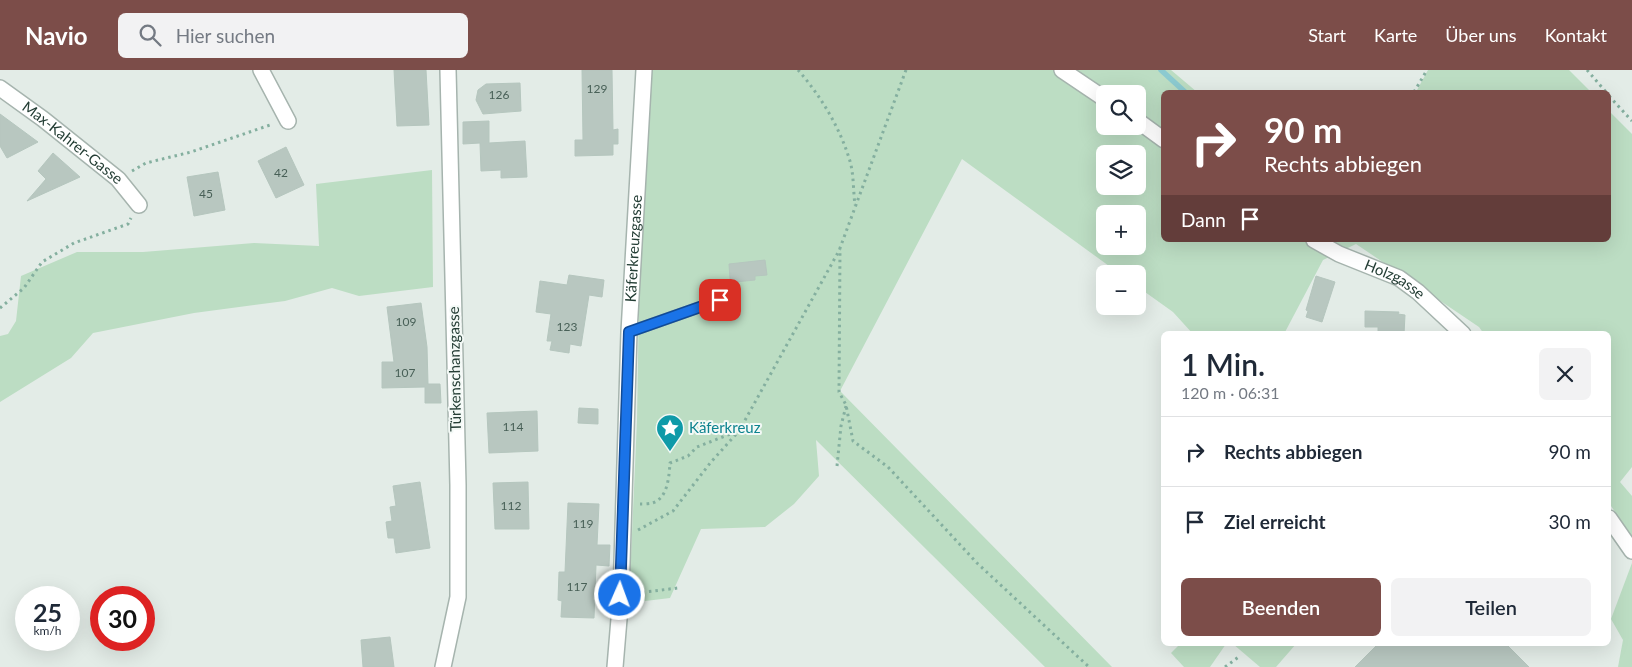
<!DOCTYPE html>
<html lang="de">
<meta charset="utf-8">
<style>
:root{--surface:#fff;--page:#f2f2f3;--text:#1f2937;--muted:#747a83;--line:#e0e1e3;--accent:#7c4d49}
body{margin:0;font-family:Lato,sans-serif;background:var(--page);color:var(--text);height:100vh;display:flex;flex-direction:column;font-size:19px;white-space:nowrap}
*{box-sizing:border-box;margin:0}
p{font-size:16px;color:var(--muted)}
.icon{flex:none;width:28px;height:28px;fill:none;stroke:currentColor;stroke-width:2;stroke-linecap:round;stroke-linejoin:round}
.map{position:relative;flex:1;overflow:hidden}
.sheet{position:absolute;left:1161px;top:261px;width:450px;height:315px;display:flex;flex-direction:column;background:var(--surface);border-radius:8px;box-shadow:0 5px 20px #0002}
.sheet>*{flex:none}
.top-card{position:absolute;left:1161px;top:20px;width:450px;height:152px;border-radius:8px;box-shadow:0 5px 20px #0002;background:#7c4d49;color:#fff;overflow:hidden}
.fabs{position:absolute;left:1096px;top:15px;display:grid;gap:10px}
.fabs a{display:grid;place-items:center;width:50px;height:50px;border-radius:8px;background:var(--surface);box-shadow:0 5px 20px #0002;font-size:25px}
.speed{position:absolute;left:15px;top:516px;display:flex;gap:10px;font-size:25px;font-weight:700;text-align:center}
.speed>*{display:grid;place-content:center;width:65px;height:65px;border-radius:50%;background:var(--surface);box-shadow:0 5px 20px #0002;line-height:1}
.speed small{font-size:12px;font-weight:400}
.speed .limit{border:8px solid #d22;background:#fff;color:#111}
.pin{position:absolute;display:grid;place-items:center;width:42px;height:42px;color:#fff;margin:-21px;border-radius:10px;box-shadow:0 2px 8px #0006}
.me{position:absolute;width:55px;margin:-28px;rotate:2deg;stroke-linejoin:round;filter:drop-shadow(0 0 4px #0008)}
.turn{display:flex;align-items:center;gap:18px;height:105px;padding:0 20px;font-size:22px}
.turn .icon{width:65px;height:65px;stroke-width:2.5}
.turn b{display:block;font-size:35px;line-height:42px}
.then{display:flex;align-items:center;height:48px;padding:0 20px;background:#0003;gap:10px;font-size:19px}
.round{display:grid;place-items:center;flex:none;width:52px;height:52px;border-radius:8px;background:var(--page)}
.summary{display:flex;align-items:center;justify-content:space-between;height:85px;padding:0 20px}
h1{font-size:30px;font-weight:600;line-height:38px}
.button{display:flex;gap:10px;margin-top:auto;padding:10px 20px}
.button a{flex:1;height:58px;border-radius:8px;background:var(--accent);color:#fff;font-size:20px;font-weight:600;line-height:58px;text-align:center}
.button a+a{background:var(--page);color:var(--text)}
ul{padding:0;list-style:none}
li{display:flex;align-items:center;gap:15px;height:70px;padding:0 20px;border-top:1px solid var(--line)}
li div{flex:1}
li b{display:block;font-size:19px}
li em{font-style:normal}
header{display:flex;align-items:center;gap:30px;box-sizing:border-box;height:70px;padding:0 25px;background:var(--accent);color:#fff}
header strong{font-size:24px}
nav{display:flex;gap:28px;margin-inline-start:auto;font-size:18px}
.search{width:350px;height:45px;background:var(--page);display:flex;align-items:center;gap:12px;box-sizing:border-box;padding:0 18px;border-radius:8px;color:var(--muted);font-size:19px}
.map>svg:first-child{display:block}
.green{fill:#bcddc3;fill-rule:evenodd}
.lines{fill:none;stroke-linecap:round;stroke-linejoin:round}
.stream{stroke:#8ccad0;stroke-width:5.5}
.building{fill:#b8c7c0;stroke:#b5c6be}
.service-casing{stroke:#a6b4ae;stroke-width:12}
.minor-casing{stroke:#a6b4ae;stroke-width:18}
.tertiary-casing{stroke:#a6b4ae;stroke-width:18}
.path{stroke:#84af9f;stroke-width:3;stroke-dasharray:2.5 4;stroke-linecap:butt}
.service{stroke:#fff;stroke-width:10}
.minor{stroke:#fff;stroke-width:15}
.tertiary{stroke:#fff;stroke-width:15}
.route-casing{stroke:#114b97;stroke-width:12}
.route{stroke:#1a73e8;stroke-width:9}
.labels{text-anchor:middle;stroke-width:4;stroke-linejoin:round;paint-order:stroke}
.number-label{font-size:12px;fill:#486057}
.street-label{font-size:15px;fill:#233d34;stroke:#f3f9f6}
.culture-label{font-size:15px;fill:#0d838f;stroke:#f3f9f6;text-anchor:start}
</style>
<header>
<strong>Navio</strong>
<div class="search"><svg class="icon" aria-label="search" viewBox="0 0 24 24"><circle cx="10" cy="10" r="6"/><path d="M15 15l6 6"/></svg>Hier suchen</div>
<nav><a>Start</a><a>Karte</a><a>Über uns</a><a>Kontakt</a></nav>
</header>
<div class="map">
<svg width="1632" height="597" viewBox="0 0 1632 597">
<rect width="100%" height="100%" fill="#e3ece7"/>
<g class="green">
<path d="M 652,0 L 1171,0 L 1197,22 L 1164,22 L 1164,170 L 1609,170 L 1609,41 L 1632,64 L 1632,397 L 1620,412 L 1632,426 L 1632,467 L 1609,433 L 1609,264 L 1484,264 L 1479,257 L 1356,174 L 1323,190 L 1284,264 L 1193,264 L 1173,242 L 1138,217 L 1138,204 L 1120,204 L 962,89 L 840,321 L 1112,597 L 1045,597 L 816,370 L 819,406 L 794,434 L 765,457 L 701,459 L 670,528 L 629,533 L 637,350 L 639,228 ZM 1105,24 L 1138,24 L 1138,56 L 1105,56 ZM 1105,84 L 1138,84 L 1138,116 L 1105,116 ZM 1105,144 L 1138,144 L 1138,176 L 1105,176 Z"/>
<polygon points="1428,0 1569,0 1591,22 1416,22"/>
<polygon points="432,100 433,217 359,226 332,218 285,231 194,243 93,263 71,288 0,332 0,266 8,264 16,251 21,206 77,182 143,182 254,173 319,176 316,114"/>
<polygon points="1632,493 1632,597 1618,597 1623,570 1611,549"/>
<polygon points="1180,574 1226,574 1210,597 1184,597 1171,583"/>
<polygon points="1233,574 1296,574 1276,597 1260,597"/>
</g>
<g class="lines">
<polyline class="stream" points="1161,0 1185,22"/>
</g>
<g class="building">
<polygon points="394,0 426,0 429,55 397,56"/>
<polygon points="582,0 612,0 613,60 618,59 618,74 613,74 613,85 575,86 575,70 583,70"/>
<polygon points="520,13 521,41 483,44 476,30 478,20 486,14"/>
<polygon points="0,44 38,72 7,88 0,76"/>
<polygon points="489,51 489,73 525,71 527,107 501,108 501,100 481,101 480,73 463,74 463,52"/>
<polygon points="286,77 304,115 276,128 258,91"/>
<polygon points="53,83 80,107 27,131 46,109 38,101"/>
<polygon points="218,102 225,140 194,146 187,107"/>
<polygon points="765,190 767,205 755,206 755,210 735,212 734,209 730,209 729,194"/>
<polygon points="569,205 604,210 602,227 589,225 581,276 570,274 569,283 550,280 552,271 547,271 551,244 536,242 540,211 567,215"/>
<polygon points="1316,206 1335,212 1322,252 1306,247 1308,241 1306,240"/>
<polygon points="421,233 427,277 428,314 440,314 441,333 425,333 425,317 382,318 382,292 394,292 387,237"/>
<polygon points="1365,241 1399,242 1398,244 1405,245 1404,264 1378,264 1378,257 1365,257"/>
<polygon points="579,338 598,339 598,354 578,353"/>
<polygon points="537,341 538,381 489,383 487,343"/>
<polygon points="420,412 430,478 396,483 394,468 388,468 386,452 392,451 390,437 396,436 393,416"/>
<polygon points="528,412 529,459 495,459 493,413"/>
<polygon points="568,433 599,434 597,475 610,475 609,496 596,495 594,548 561,547 562,531 558,530 559,502 565,502"/>
<polygon points="390,567 394,597 363,597 361,570"/>
<polygon points="1378,574 1506,574 1529,597 1355,597"/>
</g>
<g class="lines">
<g class="service-casing">
<polyline id="service" points="629,262 720,230"/>
</g>
<g class="minor-casing">
<g id="minor">
<polyline points="261,0 288,51"/>
<path id="s1" d="M 0,18 L 43,49 L 118,109 L 139,135"/>
<polyline points="443,597 458,527 458,415 448,0"/>
<path id="s2" d="M 615,597 L 621,525 L 629,262 L 644,0"/>
</g>
</g>
<g class="tertiary-casing">
<g id="tertiary">
<polyline points="1062,0 1105,29"/>
<polyline points="1138,51 1164,70"/>
<path id="s3" d="M 1314,170 L 1339,184 L 1399,208 L 1418,222 L 1463,264"/>
<polyline points="1609,448 1632,481"/>
</g>
</g>
<g class="path">
<path d="M 798,0 C 820,25 839,56 849,88 C 854,102 853,120 855,135"/>
<polyline points="906,0 840,178 839,322 846,335 853,371 888,397 977,493 1089,597"/>
<polyline points="1587,0 1606,22"/>
<polyline points="1414,22 1427,0"/>
<polyline points="1609,26 1632,51"/>
<polyline points="132,101 146,93 191,82 273,54"/>
<polyline points="0,238 24,218 42,192 74,173 128,154 131,148"/>
<polyline points="837,396 841,356 846,336"/>
<path d="M 640,434 C 643,434 649,434 652,433 C 668,429 669,406 670,393 L 688,386 L 697,377 L 738,361"/>
<polyline points="638,460 673,441 711,392 739,361 840,179"/>
<polyline points="636,523 678,518"/>
<polyline points="1225,597 1240,586"/>
</g>
<use href="#service" class="service"/>
<use href="#minor" class="minor"/>
<use href="#tertiary" class="tertiary"/>
</g>
<g class="lines">
<g class="route-casing">
<polyline id="route" points="620,525 629,262 720,230"/>
</g>
<use href="#route" class="route"/>
</g>
<defs>
<g id="sight-pin" transform="scale(1.4375)"><path d="M0 17L-7.5 6A9.5 9.5 0 1 1 7.5 6Z" fill="#0f9aa8" stroke="#f3f9f6"/><path d="M0-6L1.8-2.2L6-1.7L2.9 1.2L3.7 5.4L0 3.3L-3.7 5.4L-2.9 1.2L-6-1.7L-1.8-2.2Z" fill="#fff"/></g>
</defs>
<g fill-rule="evenodd">
<use href="#sight-pin" x="670" y="358"/>
</g>
<g class="labels">
<g class="number-label">
<text x="597" y="23">129</text>
<text x="499" y="29">126</text>
<text x="281" y="107">42</text>
<text x="206" y="128">45</text>
<text x="406" y="256">109</text>
<text x="567" y="261">123</text>
<text x="405" y="307">107</text>
<text x="513" y="361">114</text>
<text x="511" y="440">112</text>
<text x="583" y="458">119</text>
<text x="577" y="521">117</text>
</g>
<g class="street-label">
<text dy="5" stroke="none"><textPath href="#s1" startOffset="91">Max-Kahrer-Gasse</textPath></text>
<text dy="5" stroke="none"><textPath href="#s2" startOffset="419">Käferkreuzgasse</textPath></text>
<text dy="5" stroke="none"><textPath href="#s3" startOffset="90">Holzgasse</textPath></text>
<text transform="translate(455 299) rotate(-91)" y="5">Türkenschanzgasse</text>
</g>
<g class="culture-label">
<text x="689" y="363">Käferkreuz</text>
</g>
</g>
</svg>
<div class="fabs">
<a><svg class="icon" aria-label="search" viewBox="0 0 24 24"><circle cx="10" cy="10" r="6"/><path d="M15 15l6 6"/></svg></a>
<a><svg class="icon" aria-label="layers" viewBox="0 0 24 24"><path d="M12 4l9 5-9 5-9-5zM3 14l9 5 9-5"/></svg></a>
<a>+</a>
<a>−</a>
</div>
<div class="speed"><div>25<small>km/h</small></div><div class="limit">30</div></div>
<div class="pin" style="left:720px;top:230px;background:#d93025"><svg class="icon" aria-label="arrive" viewBox="0 0 24 24"><path d="M6 21V4h12l-3 4 3 4H6"/></svg></div>
<svg class="me" style="left:620px;top:525px" viewBox="-20 -20 40 40"><circle r="17" fill="#1a73e8" stroke="#fff" stroke-width="3"/><path d="M0-11L8 9 0 5-8 9z" fill="#fff"/></svg>
<div class="top-card">
<div class="turn"><svg class="icon" aria-label="right" viewBox="0 0 24 24"><path d="M7 20v-9h11M14 6l5 5-5 5"/></svg><div><b>90 m</b>Rechts abbiegen</div></div>
<div class="then">Dann<svg class="icon" aria-label="arrive" viewBox="0 0 24 24"><path d="M6 21V4h12l-3 4 3 4H6"/></svg></div>
</div>
<section class="sheet">
<div class="summary"><div><h1>1 Min.</h1><p>120 m · 06:31</p></div><a class="round"><svg class="icon" aria-label="close" viewBox="0 0 24 24"><path d="M6 6l12 12M18 6L6 18"/></svg></a></div>
<ul>
<li><svg class="icon" aria-label="right" viewBox="0 0 24 24"><path d="M7 20v-9h11M14 6l5 5-5 5"/></svg><div><b>Rechts abbiegen</b></div><em>90 m</em></li>
<li><svg class="icon" aria-label="arrive" viewBox="0 0 24 24"><path d="M6 21V4h12l-3 4 3 4H6"/></svg><div><b>Ziel erreicht</b></div><em>30 m</em></li>
</ul>
<div class="button"><a>Beenden</a><a>Teilen</a></div>
</section>
</div>
